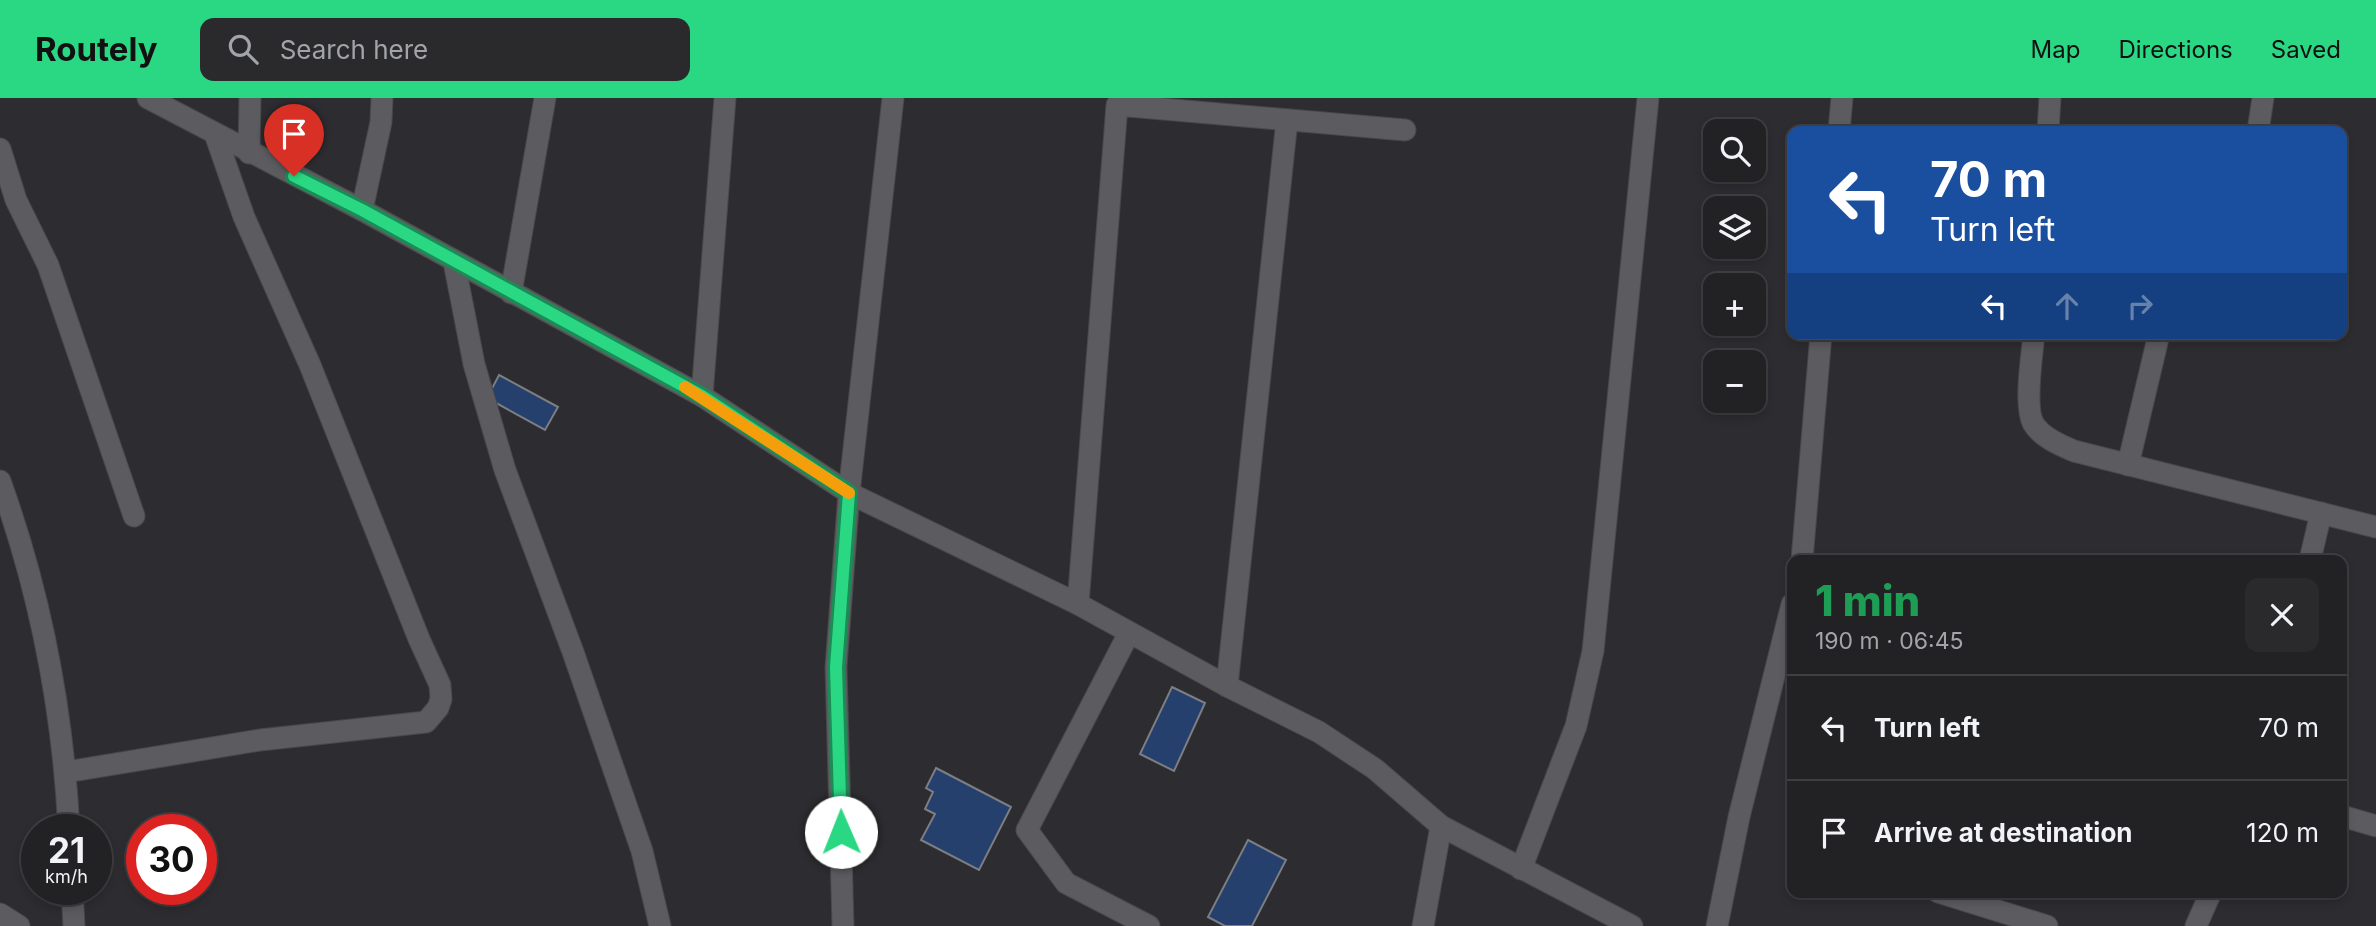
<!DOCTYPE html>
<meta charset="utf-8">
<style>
:root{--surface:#222225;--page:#2a2a2d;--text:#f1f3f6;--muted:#a2a4a7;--line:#3f3f42;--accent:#2ad884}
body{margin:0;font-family:Inter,sans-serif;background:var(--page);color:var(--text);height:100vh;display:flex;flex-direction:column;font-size:26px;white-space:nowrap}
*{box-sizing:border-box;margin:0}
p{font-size:23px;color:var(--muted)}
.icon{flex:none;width:38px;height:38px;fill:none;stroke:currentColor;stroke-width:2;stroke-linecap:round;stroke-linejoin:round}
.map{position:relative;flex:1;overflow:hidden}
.sheet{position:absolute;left:1787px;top:457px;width:560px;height:343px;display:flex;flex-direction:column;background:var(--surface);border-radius:14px;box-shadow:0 4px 10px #0003,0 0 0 2px var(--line)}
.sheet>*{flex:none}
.hud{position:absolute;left:1787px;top:28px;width:560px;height:214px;border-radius:14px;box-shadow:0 4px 10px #0003,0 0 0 2px var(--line);background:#1a4fa0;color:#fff;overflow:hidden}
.fabs{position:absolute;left:1703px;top:21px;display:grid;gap:14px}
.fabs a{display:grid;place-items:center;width:63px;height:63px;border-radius:14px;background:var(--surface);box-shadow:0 4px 10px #0003,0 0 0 2px var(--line);font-size:35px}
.speed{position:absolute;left:21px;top:716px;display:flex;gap:14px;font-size:35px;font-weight:700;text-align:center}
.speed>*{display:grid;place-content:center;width:91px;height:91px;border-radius:50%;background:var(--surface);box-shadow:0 4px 10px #0003,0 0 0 2px var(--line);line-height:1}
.speed small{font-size:18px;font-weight:400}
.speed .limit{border:10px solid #d22;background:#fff;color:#111}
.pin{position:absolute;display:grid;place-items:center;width:60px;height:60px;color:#fff;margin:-72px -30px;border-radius:50% 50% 50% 0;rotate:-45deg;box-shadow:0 0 7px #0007}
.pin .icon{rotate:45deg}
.me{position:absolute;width:77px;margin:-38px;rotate:359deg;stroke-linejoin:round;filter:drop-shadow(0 0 5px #0008)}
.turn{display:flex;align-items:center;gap:24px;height:147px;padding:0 28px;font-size:32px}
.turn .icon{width:91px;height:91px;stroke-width:2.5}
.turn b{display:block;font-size:49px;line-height:60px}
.lanes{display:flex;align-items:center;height:66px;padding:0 28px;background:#0003;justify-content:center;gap:35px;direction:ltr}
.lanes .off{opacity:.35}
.round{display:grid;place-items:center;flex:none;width:74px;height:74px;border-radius:14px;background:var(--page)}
.summary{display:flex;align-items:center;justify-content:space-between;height:119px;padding:0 28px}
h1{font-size:42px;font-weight:800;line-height:52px;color:#1e9e55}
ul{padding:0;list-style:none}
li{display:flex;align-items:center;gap:21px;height:105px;padding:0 28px;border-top:2px solid var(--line)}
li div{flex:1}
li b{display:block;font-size:26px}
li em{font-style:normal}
header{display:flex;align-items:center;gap:42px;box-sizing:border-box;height:98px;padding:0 35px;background:var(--accent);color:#111}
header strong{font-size:33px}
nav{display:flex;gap:38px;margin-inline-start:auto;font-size:24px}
.search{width:490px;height:63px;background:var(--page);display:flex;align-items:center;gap:18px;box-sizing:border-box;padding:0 24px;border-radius:14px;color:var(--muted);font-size:26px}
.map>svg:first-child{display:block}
.building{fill:#25406d;stroke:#7c7e82;stroke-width:2}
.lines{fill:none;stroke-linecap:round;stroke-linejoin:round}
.minor-casing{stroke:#48484a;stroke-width:23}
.minor{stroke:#5c5c60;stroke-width:21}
.route-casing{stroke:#1b8c56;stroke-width:18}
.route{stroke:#2ad884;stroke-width:12}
.slow{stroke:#f59e0b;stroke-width:12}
</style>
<header>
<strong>Routely</strong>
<div class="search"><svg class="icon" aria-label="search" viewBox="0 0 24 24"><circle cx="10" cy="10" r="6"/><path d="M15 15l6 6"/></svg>Search here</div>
<nav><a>Map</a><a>Directions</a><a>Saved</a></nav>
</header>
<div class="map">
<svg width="2376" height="828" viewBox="0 0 2376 828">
<rect width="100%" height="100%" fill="#2d2d31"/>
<g class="building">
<polygon points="499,277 558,309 545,332 487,300"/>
<polygon points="1172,589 1205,605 1174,673 1140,656"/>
<polygon points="936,670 1011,709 979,772 921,742 935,716 925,711 933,694 926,690"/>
<polygon points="1248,742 1286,762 1252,828 1225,828 1208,819"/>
</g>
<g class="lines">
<g class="minor-casing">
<g id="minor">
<polyline points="148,0 362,112 702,298 849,395 1078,506 1227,588 1319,634 1375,671 1441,728 1632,828"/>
<polyline points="1839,33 1842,0"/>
<polyline points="2048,33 2050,0"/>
<polyline points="2258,33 2263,0"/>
<polyline points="0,51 16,102 48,167 134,418"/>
<polyline points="249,55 250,0"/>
<polyline points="362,112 381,24 382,0"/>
<polyline points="454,164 474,266 505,372 573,554 642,753 660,828"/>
<polyline points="511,195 545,0"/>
<path d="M 2034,236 C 2032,257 2024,307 2033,325 C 2041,339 2060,347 2074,353 L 2376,429"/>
<polyline points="702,298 725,0"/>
<polyline points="2128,367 2159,236"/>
<path d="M 0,383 C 40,494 63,614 69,732"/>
<polyline points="1802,462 1821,236"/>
<polyline points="2310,462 2321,415"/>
<polyline points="1078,506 1117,7 1405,32"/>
<polyline points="1129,535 1027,732 1066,785 1149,828"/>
<polyline points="1227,588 1287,22"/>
<polyline points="66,674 260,642 426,624 438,610 441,601 440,587 419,541 310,267 244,119 215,36"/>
<polyline points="2342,718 2376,728"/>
<polyline points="1521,771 1576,628 1593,553 1648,0"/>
<polyline points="72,791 74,828"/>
<polyline points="1938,794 2047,828"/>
<polyline points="0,816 19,828"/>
<polyline points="843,828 836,569 849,395 893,0"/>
<polyline points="1423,828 1441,728"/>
<polyline points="1717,828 1739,719 1792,506"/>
<polyline points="2196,828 2211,794"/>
</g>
</g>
<use href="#minor" class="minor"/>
</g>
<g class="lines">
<g class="route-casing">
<polyline id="route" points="294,78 362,112 702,298 849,395 836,569 841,734"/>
</g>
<use href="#route" class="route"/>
<polyline class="slow" points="685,289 849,395"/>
</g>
</svg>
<div class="fabs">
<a><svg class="icon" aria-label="search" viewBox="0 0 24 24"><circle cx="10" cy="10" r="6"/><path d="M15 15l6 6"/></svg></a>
<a><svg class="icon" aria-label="layers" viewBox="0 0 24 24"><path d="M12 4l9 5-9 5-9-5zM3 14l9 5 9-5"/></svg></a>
<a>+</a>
<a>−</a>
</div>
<div class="speed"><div>21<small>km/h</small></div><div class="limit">30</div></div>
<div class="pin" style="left:294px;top:78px;background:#d93025"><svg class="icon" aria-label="arrive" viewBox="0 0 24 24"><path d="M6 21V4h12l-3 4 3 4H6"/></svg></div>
<svg class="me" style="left:841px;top:734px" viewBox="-20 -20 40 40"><circle r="19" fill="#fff"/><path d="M0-13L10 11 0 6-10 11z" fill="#2ad884"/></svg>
<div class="hud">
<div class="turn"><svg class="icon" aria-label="left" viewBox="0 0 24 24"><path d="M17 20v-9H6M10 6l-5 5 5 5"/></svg><div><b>70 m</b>Turn left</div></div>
<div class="lanes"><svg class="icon" aria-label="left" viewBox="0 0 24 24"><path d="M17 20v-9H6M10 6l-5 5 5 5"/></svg><svg class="icon off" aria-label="ahead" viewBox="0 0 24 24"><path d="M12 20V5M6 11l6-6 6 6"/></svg><svg class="icon off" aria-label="right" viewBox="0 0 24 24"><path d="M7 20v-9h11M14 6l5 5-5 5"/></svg></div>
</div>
<section class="sheet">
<div class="summary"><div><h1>1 min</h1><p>190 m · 06:45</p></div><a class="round"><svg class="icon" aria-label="close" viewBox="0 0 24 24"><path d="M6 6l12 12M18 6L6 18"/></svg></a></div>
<ul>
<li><svg class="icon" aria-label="left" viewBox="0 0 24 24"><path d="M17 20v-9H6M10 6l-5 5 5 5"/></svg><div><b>Turn left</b></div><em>70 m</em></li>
<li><svg class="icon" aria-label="arrive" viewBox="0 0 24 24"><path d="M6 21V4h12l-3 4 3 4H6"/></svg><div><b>Arrive at destination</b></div><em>120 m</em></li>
</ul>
</section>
</div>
